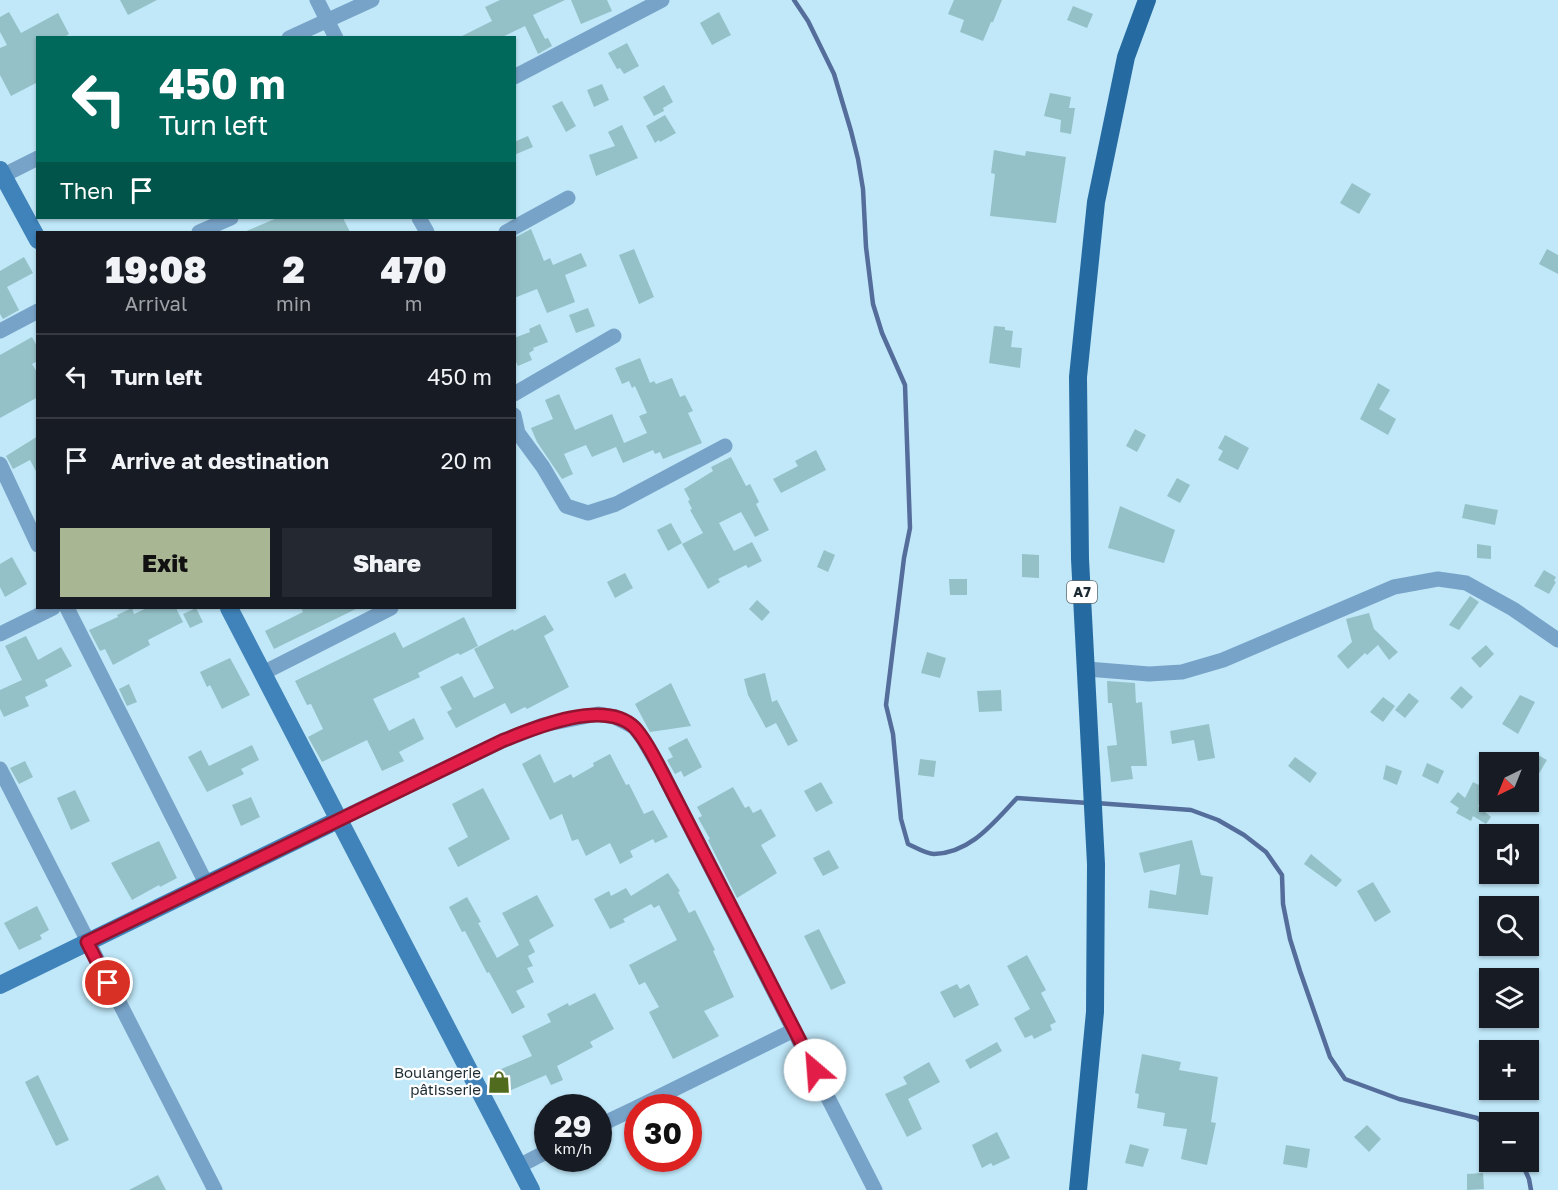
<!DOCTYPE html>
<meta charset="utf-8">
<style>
:root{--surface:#171b24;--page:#242831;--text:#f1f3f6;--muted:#9ea1a6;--line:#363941;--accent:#a9b694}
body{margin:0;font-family:"Golos Text",sans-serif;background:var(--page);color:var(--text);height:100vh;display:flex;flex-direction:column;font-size:22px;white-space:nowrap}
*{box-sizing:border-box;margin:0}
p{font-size:20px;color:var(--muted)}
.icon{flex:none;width:33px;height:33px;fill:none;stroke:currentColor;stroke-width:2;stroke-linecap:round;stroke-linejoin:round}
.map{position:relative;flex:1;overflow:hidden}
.side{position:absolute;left:36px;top:231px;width:480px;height:378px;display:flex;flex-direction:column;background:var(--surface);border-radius:0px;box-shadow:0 2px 4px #0004}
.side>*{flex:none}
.hud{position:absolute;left:36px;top:36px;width:480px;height:183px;border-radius:0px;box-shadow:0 2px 4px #0004;background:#00695c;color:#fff;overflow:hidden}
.needle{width:39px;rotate:223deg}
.fabs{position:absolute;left:1479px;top:752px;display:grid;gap:12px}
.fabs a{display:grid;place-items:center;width:60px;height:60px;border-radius:0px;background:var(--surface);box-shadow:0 2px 4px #0004;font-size:30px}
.speed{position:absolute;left:534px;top:1094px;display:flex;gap:12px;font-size:30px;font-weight:700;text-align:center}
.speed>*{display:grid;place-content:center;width:78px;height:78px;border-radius:50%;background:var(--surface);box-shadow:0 2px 4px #0004;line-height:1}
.speed small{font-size:15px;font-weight:400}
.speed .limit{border:9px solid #d22;background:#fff;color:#111}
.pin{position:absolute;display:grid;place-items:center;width:51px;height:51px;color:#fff;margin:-26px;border:3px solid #fff;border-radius:50%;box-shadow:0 2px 6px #0007}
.me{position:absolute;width:66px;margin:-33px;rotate:333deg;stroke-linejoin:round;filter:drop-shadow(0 0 4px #0008)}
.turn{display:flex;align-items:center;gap:21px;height:126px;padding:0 24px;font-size:27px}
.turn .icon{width:78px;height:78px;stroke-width:2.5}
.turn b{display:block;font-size:42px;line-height:51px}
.then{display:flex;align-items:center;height:57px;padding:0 24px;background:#0003;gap:12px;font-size:22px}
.eta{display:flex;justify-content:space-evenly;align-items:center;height:102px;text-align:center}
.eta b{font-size:36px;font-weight:800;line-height:42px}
.cta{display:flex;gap:12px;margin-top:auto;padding:12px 24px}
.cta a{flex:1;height:69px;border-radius:0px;background:var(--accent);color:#111;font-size:24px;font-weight:800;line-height:69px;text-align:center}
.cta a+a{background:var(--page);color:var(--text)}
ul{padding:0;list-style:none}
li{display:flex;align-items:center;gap:18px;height:84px;padding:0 24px;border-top:2px solid var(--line)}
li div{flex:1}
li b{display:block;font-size:22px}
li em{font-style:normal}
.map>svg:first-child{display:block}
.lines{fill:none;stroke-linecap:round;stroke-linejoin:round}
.stream{stroke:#546d9a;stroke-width:4.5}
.building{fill:#94c1c7}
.street{stroke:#78a3c8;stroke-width:15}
.secondary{stroke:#3f83ba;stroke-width:18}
.primary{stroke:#256ba1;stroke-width:18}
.route-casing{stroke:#92132f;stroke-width:15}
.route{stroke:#e11d48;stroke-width:10}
.labels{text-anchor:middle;stroke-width:4.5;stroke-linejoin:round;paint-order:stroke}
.shield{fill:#fff;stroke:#5f6b6f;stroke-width:1.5}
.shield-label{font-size:14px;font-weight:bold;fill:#1b2b31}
.poi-label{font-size:15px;fill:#1b2b31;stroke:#fff;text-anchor:end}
</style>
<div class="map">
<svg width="1558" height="1190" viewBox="0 0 1558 1190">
<rect width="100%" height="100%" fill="#c0e8f9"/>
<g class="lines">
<g class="stream">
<path d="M 794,0 L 808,21 L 834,74 L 851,131 L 858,159 L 863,189 L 866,247 L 873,304 L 882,333 L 905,385 L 910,528 L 904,558 L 886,705 L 893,734 L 901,819 L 908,844 C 915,847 926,854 934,854 C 971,853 994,822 1017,798 L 1088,803"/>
<polyline points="1096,803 1191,810 1218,820 1244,835 1266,852 1282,875 1283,904 1290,939 1300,971 1330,1057 1345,1079 1399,1099 1477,1118 1490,1128"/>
<polyline points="1521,1161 1529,1179 1531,1190"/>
</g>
</g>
<g class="building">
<polygon points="120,0 157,0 128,15"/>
<polygon points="500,0 565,0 533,15 545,39 548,38 552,46 538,54 525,26 500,38 458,38 492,21 485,7"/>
<polygon points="571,0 607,0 612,11 581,24"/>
<polygon points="954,0 1002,0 993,22 991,22 983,41 960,32 964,20 948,14"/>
<polygon points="1073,6 1093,14 1087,28 1067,20"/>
<polygon points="9,12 21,33 58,13 69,34 63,38 38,38 38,82 11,96 0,75 0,48 7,45 0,32 0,17"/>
<polygon points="719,12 731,35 712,45 700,23"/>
<polygon points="627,43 639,66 624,74 620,68 617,69 608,53"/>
<polygon points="602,84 609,100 594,107 587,90"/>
<polygon points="664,85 673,102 663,108 664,111 654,116 643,97"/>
<polygon points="1050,93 1071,97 1069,108 1075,108 1071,134 1060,132 1061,120 1044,116"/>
<polygon points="562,101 576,126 566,132 552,106"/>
<polygon points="665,115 676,133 660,142 659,140 655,143 646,126"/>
<polygon points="622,125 638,158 596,176 589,155 615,146 608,132"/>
<polygon points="528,136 533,147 514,155 514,142"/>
<polygon points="994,150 1025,156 1026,151 1066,157 1056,223 990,216 995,174 991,173"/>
<polygon points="1352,183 1371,194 1359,214 1340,203"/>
<polygon points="277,218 343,218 350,232 244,232"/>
<polygon points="531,229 544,261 550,258 553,265 581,253 587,266 565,275 575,302 547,313 537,289 514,298 514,238"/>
<polygon points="634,249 654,297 639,304 619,255"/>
<polygon points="1547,249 1558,255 1558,274 1539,264"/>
<polygon points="24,257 33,273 7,287 19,310 3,319 0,314 0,271"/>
<polygon points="588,308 595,326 576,333 569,315"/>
<polygon points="540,324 548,342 533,348 534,350 529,353 532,360 518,366 514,358 514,338 530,332 529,329"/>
<polygon points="994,326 1005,327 1005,330 1013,331 1011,347 1022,348 1020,368 989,363"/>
<polygon points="32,337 38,348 38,361 32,364 38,374 38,397 0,418 0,355"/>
<polygon points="640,358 650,383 654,381 656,384 672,378 680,397 685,395 693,411 688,413 702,443 663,459 660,452 655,454 653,450 623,463 616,447 592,457 586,445 564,454 573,474 562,479 537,442 531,428 553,419 545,400 559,394 575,430 612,414 624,443 647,433 639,416 647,413 635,386 632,388 629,381 622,384 615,368"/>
<polygon points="1378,383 1390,390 1379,409 1396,419 1388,435 1360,419"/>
<polygon points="1135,429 1146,435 1137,452 1126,446"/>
<polygon points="1225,435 1249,448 1238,470 1218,460 1223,451 1218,448"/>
<polygon points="38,436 38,475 30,460 13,469 6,456"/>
<polygon points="816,450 826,470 781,493 773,479 798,466 795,461"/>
<polygon points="731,457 746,486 750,484 759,502 756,504 769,530 755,537 741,512 719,523 734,551 752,542 762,561 748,568 746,565 718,579 720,582 708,589 682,544 703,533 690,510 692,509 688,501 690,500 684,489 713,471 711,467"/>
<polygon points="1177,478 1190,485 1180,503 1167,496"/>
<polygon points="1465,504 1498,510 1495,525 1462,518"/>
<polygon points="1120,506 1175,530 1164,563 1108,548"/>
<polygon points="671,523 682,543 668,551 657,530"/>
<polygon points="1477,544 1491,546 1491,559 1477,558"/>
<polygon points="824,550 835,555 828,572 817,567"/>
<polygon points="1022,554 1039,555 1039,578 1022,577"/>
<polygon points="12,557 27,584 5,597 0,587 0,564"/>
<polygon points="1544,570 1556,577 1554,581 1556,582 1549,594 1534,586"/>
<polygon points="625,573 633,588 615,598 607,582"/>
<polygon points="949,579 967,579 967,595 950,595"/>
<polygon points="1470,596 1479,602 1459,630 1449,625"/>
<polygon points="757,600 770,612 762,621 749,609"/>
<polygon points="132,608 134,614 147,608 176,608 183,622 148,640 150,645 113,665 105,649 100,651 89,630 118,617 117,615"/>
<polygon points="196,608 203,622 190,628 183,614"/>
<polygon points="301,608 358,608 274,649 265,631 303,612"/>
<polygon points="1369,613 1374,629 1398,652 1389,660 1378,645 1367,655 1365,653 1348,669 1337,656 1352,642 1346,619"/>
<polygon points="545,615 554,630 544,636 569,687 527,709 525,707 511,714 505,703 456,728 447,712 452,709 440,687 462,676 474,698 494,688 474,649 513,629 514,631"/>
<polygon points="464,617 478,646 460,655 458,653 418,673 420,677 373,699 389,731 414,718 424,739 399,752 404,761 382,771 367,740 322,762 308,737 323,729 311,704 307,705 295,681 395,632 403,648"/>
<polygon points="26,636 38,660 61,647 72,666 45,680 48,686 25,697 29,706 4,717 0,709 0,690 22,680 5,646"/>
<polygon points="1486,645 1494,654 1480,668 1471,658"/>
<polygon points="927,652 946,658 940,678 921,673"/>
<polygon points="230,658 250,695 222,709 210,685 207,687 200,672"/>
<polygon points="765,673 772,702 777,700 798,741 788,746 776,723 766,728 748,695 744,679"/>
<polygon points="1107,681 1135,683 1136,703 1142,702 1147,766 1131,766 1133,779 1111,782 1107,746 1117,745 1112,703 1108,703"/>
<polygon points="671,683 691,726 650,732 635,704"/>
<polygon points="129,684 137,702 127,706 119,689"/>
<polygon points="1461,686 1473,697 1462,709 1450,698"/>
<polygon points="1001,690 1002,711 979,712 977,691"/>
<polygon points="1409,693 1419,701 1405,718 1395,710"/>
<polygon points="1520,695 1535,702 1518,734 1502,724"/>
<polygon points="1383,697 1395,706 1383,722 1370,712"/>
<polygon points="1209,724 1215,758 1198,761 1194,740 1172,744 1170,731"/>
<polygon points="687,738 702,767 684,777 681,771 675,774 667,760 673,757 668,748"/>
<polygon points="252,745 259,760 241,769 244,774 207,792 188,757 201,750 209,766"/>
<polygon points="1534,753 1547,760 1528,792 1528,763"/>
<polygon points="540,754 554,783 571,774 573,778 594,766 593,763 610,754 626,785 629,784 644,814 653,810 668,837 655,843 653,839 630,851 633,857 620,864 610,843 586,856 578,839 572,841 562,814 550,820 522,764"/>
<polygon points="1295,757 1317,773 1310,783 1288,766"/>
<polygon points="920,759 936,761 934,777 918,775"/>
<polygon points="25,761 33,777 19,784 10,768"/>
<polygon points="1427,763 1444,771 1438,784 1422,776"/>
<polygon points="1386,765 1402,771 1397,785 1383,779"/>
<polygon points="821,782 833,803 816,812 804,791"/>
<polygon points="1473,782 1487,789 1478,806 1491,817 1486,824 1473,816 1471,821 1456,813 1459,808 1450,802 1458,792 1465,798"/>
<polygon points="733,787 745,808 749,806 753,813 761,809 776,836 761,845 777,873 737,898 708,840 710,839 698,818 702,816 697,807"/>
<polygon points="483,788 510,839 458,867 448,848 468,837 452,804"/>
<polygon points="75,790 90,821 71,830 57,798"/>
<polygon points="251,797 260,817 241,826 232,805"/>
<polygon points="1192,840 1201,875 1213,877 1208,915 1148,908 1150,890 1176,895 1180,864 1144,873 1139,853"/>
<polygon points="159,841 177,878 160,887 159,885 132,900 111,863"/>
<polygon points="829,850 839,868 823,876 813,858"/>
<polygon points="1311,854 1342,880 1336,887 1304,864"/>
<polygon points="668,873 680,891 678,892 689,913 695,910 715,950 713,951 734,997 704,1011 719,1036 673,1059 649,1012 659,1007 645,982 639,985 629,965 677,940 659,905 654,908 651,904 623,919 625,922 610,929 594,899 609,891 611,896 626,888 631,896"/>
<polygon points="1373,882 1391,912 1375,922 1357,891"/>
<polygon points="537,895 554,926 529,940 535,952 528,956 533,966 527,968 534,982 516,991 525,1007 512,1014 489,972 487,973 465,931 462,932 449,907 467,897 481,922 478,923 497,958 519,945 502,913"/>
<polygon points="37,906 49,930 40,935 42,939 19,950 4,923"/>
<polygon points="819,929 846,983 831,990 804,936"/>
<polygon points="1027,955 1046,990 1041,993 1056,1022 1050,1025 1052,1030 1034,1039 1032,1035 1025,1038 1014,1018 1030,1009 1007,966"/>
<polygon points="957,984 960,989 969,984 979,1005 954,1018 940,992"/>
<polygon points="595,993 614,1029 590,1042 593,1047 557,1066 563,1080 551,1085 546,1075 502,1094 492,1073 532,1056 522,1036 551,1022 547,1014 568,1003 569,1006"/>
<polygon points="997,1042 1002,1051 970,1069 965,1060"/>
<polygon points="1142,1054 1181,1062 1179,1070 1218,1077 1211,1122 1216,1123 1207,1165 1181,1159 1187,1129 1163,1126 1165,1113 1137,1108 1139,1094 1135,1093"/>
<polygon points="929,1062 940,1082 908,1099 922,1129 907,1137 885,1094 907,1084 903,1077"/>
<polygon points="38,1075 69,1140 56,1146 25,1082"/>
<polygon points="1367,1125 1381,1139 1369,1152 1354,1137"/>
<polygon points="997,1132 1010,1158 993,1166 991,1163 982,1168 972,1145"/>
<polygon points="1130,1144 1149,1149 1143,1167 1125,1163"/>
<polygon points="1286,1145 1310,1149 1307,1168 1283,1164"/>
<polygon points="1483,1173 1484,1189 1467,1190 1467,1174"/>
<polygon points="158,1175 166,1190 129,1190"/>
</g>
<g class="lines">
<g class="street">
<polyline points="317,0 336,38"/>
<polyline points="289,38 372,0"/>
<polyline points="514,77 662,0"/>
<polyline points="0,177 38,158"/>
<polyline points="419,218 427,232"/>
<polyline points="199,232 231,218"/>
<polyline points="506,232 568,198"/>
<polyline points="0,331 38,311"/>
<polyline points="514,394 614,336"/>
<polyline points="514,415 518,433 543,467 566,506 588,513 616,504 725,446"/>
<polyline points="0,464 38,545"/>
<polyline points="67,608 207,885"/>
<polyline points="0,634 53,608"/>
<polyline points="1087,669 1149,674 1182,672 1223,660 1394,587 1438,579 1466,583 1513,609 1558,640"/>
<polyline points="263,673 391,608"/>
<polyline points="0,769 215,1190"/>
<polyline points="338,820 502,741 543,725 598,714 615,717 634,727 643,739 662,772 875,1190"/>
<polyline points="638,1107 794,1030"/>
<polyline points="598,1126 638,1107"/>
<polyline points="519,1166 548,1151"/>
</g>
<g class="secondary">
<polyline points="0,170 38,240"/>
<polyline points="229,608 531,1190"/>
<polyline points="0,985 338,820"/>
</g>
<polyline class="primary" points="1078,1190 1095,1012 1096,864 1080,559 1078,377 1096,202 1126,57 1147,0"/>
</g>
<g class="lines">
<g class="route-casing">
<path id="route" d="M 108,983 L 87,942 L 502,741 C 534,728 605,698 635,728 C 646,740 654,757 662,772 L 815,1070"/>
</g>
<use href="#route" class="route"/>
</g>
<defs>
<g id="shop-bare" transform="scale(1.8)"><path d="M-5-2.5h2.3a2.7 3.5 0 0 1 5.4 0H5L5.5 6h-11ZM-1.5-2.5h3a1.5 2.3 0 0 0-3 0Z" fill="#506b1d" stroke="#fff" stroke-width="2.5" paint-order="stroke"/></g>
</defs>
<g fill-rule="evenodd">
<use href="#shop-bare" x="499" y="1082"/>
</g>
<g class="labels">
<rect class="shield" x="1067" y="581" width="30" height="22" rx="4.5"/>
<g class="shield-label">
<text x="1082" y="597">A7</text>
</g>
<g class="poi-label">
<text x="481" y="1078">Boulangerie<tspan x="481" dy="17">pâtisserie</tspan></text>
</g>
</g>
</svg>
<div class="fabs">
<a><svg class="needle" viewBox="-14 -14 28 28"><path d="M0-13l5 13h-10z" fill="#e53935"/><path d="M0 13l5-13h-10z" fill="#9ea1a6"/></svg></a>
<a><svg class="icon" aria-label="sound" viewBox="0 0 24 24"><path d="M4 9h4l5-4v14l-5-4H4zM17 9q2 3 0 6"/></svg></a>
<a><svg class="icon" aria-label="search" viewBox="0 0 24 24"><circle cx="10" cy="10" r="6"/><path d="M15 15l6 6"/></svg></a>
<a><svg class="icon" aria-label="layers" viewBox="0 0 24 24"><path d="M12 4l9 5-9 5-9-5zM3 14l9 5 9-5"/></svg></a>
<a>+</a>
<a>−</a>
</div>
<div class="speed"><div>29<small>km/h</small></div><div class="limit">30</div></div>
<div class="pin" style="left:108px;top:983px;background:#d93025"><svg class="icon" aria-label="arrive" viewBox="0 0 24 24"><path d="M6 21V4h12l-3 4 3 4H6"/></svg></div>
<svg class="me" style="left:815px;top:1070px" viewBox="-20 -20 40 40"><circle r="19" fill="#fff"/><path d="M0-13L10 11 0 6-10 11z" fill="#e11d48"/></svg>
<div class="hud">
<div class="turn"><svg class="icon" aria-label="left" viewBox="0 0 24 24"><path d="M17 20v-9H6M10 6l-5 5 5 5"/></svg><div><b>450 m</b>Turn left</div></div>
<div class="then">Then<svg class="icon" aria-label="arrive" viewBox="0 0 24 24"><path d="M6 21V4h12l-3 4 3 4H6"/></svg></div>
</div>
<section class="side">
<div class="eta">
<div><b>19:08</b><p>Arrival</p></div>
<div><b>2</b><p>min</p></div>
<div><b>470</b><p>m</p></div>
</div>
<ul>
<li><svg class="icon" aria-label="left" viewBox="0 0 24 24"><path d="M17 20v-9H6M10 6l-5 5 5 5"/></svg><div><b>Turn left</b></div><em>450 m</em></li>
<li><svg class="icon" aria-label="arrive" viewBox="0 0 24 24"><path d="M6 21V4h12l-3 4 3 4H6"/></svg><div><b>Arrive at destination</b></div><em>20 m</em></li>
</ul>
<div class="cta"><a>Exit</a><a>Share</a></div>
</section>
</div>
